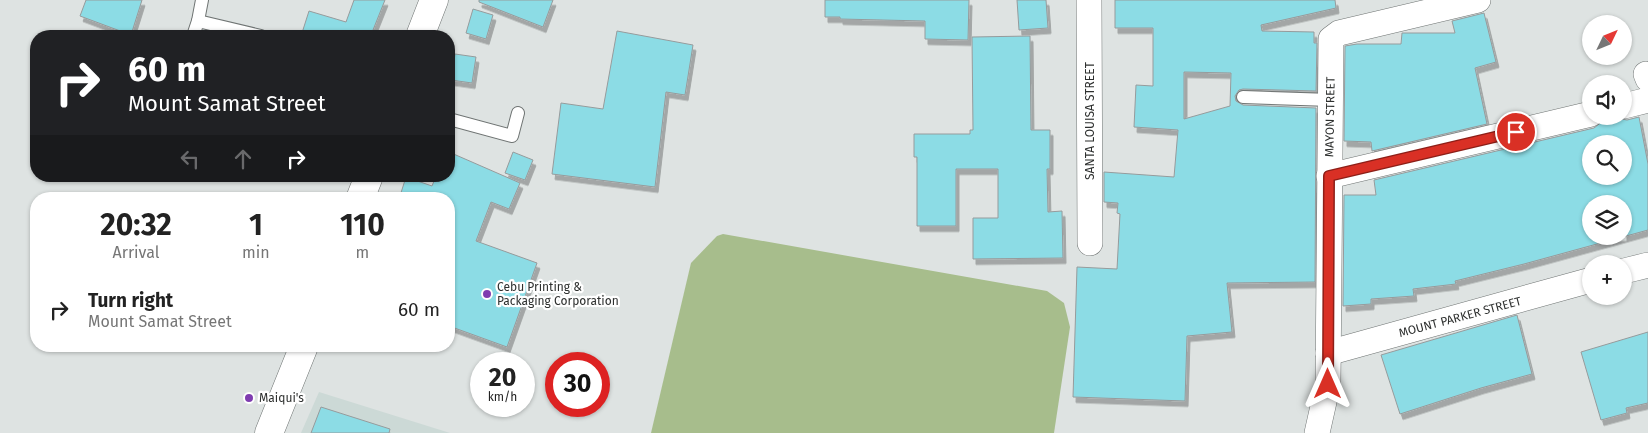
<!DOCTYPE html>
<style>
:root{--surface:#fff;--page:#f2f2f2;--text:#222;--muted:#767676}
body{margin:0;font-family:"Fira Sans",sans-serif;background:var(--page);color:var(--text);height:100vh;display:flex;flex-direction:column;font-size:19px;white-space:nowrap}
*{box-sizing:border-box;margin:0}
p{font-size:16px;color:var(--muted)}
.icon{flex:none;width:28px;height:28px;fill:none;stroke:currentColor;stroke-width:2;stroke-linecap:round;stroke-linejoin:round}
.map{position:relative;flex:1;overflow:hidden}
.details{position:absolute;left:30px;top:192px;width:425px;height:160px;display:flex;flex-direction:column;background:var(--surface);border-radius:20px;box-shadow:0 1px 4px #0004}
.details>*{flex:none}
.banner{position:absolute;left:30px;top:30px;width:425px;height:152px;border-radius:20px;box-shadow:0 1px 4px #0004;background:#202124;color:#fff;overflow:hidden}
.needle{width:32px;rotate:47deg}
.fabs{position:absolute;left:1582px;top:15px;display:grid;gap:10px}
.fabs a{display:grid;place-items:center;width:50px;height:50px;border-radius:50%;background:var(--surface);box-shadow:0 1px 4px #0004;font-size:25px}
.speed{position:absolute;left:470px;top:352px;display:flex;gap:10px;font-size:25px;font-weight:700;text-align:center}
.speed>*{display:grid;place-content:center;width:65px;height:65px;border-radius:50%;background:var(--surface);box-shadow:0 1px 4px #0004;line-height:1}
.speed small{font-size:12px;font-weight:400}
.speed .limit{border:8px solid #d22;background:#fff;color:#111}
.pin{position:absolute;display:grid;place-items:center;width:42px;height:42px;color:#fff;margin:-21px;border:2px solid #fff;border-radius:50%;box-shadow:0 1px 5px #0007}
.me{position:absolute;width:55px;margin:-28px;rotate:0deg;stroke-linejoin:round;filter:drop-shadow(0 0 4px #0008)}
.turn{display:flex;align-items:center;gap:18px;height:105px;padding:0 15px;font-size:22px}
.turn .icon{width:65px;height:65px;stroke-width:2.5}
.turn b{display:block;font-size:35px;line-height:42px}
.lanes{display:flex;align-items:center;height:48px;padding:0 15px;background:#0003;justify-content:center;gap:25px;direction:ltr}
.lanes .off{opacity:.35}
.eta{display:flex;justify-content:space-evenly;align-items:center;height:85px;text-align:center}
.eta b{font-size:30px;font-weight:700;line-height:35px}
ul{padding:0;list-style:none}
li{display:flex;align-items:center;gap:15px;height:65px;padding:0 15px}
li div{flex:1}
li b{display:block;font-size:19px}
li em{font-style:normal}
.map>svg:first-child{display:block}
.built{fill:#ccd9d6}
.green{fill:#a7bd8c}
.building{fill:#8cdce5;stroke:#969b9c;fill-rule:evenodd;filter:url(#shadow)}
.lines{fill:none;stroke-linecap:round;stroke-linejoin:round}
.service-casing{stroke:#6f7473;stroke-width:14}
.minor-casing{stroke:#6f7473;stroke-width:26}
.secondary-casing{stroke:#6f7473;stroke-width:29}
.service{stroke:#fff;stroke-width:12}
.minor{stroke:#fff;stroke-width:25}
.secondary{stroke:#fff;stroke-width:28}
.route-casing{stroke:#8d1f18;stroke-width:12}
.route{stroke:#d93025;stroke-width:9}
.poi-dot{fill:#7f3cb0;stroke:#fff;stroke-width:2}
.labels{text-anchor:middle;stroke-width:4.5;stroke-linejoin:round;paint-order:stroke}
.street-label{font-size:12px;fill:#2e302f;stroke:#fff}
.poi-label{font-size:12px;fill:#2e302f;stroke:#fff;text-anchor:start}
</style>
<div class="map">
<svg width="1648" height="433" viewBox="0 0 1648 433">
<defs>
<filter id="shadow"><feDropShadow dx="3" dy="5.5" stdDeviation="0" flood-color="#0004"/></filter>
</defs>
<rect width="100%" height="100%" fill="#dee3e2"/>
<polygon class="built" points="319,392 450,433 301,433"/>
<polygon class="green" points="723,234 1047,291 1064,303 1070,327 1054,433 651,433 691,263 717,236"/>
<g class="building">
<polygon points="86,0 142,0 131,35 80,16"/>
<polygon points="354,0 385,0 373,30 376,31 375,36 301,36 309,11 346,22"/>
<polygon points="479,0 553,0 543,27 479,2"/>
<polygon points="825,0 969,0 968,40 925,39 925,21 840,19 840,17 825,17"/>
<polygon points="1017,0 1046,0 1048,28 1019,30"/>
<path d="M 1115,0 L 1335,0 L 1336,8 L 1261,25 L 1262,31 L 1314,32 L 1314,43 L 1317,43 L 1316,91 L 1243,89 L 1239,90 L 1235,96 L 1236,101 L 1243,105 L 1316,108 L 1315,282 L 1227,283 L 1232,332 L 1187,336 L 1185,401 L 1073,397 L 1077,267 L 1117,269 L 1120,214 L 1117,213 L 1118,203 L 1104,202 L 1104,172 L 1174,177 L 1178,130 L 1134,127 L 1136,85 L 1153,86 L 1153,28 L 1115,28 ZM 1184,72 L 1231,73 L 1230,106 L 1184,119 Z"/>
<polygon points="473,9 493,15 486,39 466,33"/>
<polygon points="1484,13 1496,62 1475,68 1487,124 1372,151 1371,142 1344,141 1345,46 1357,44 1401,44 1402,33 1455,33 1452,21"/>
<polygon points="617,31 693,45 685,95 666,92 655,187 552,174 561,103 603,109"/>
<polygon points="1030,36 1031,130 1050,130 1050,169 1047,169 1048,212 1062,211 1063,258 973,259 973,218 998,218 998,169 956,169 956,226 917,226 917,157 914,157 914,134 970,134 970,130 973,130 972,37"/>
<polygon points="455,54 476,57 472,83 451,80"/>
<path d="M 1639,117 L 1648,164 L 1648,230 L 1524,264 L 1455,281 L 1456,284 L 1413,289 L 1414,296 L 1371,299 L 1371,304 L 1343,306 L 1344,195 L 1376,195 L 1374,180 L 1594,128 L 1603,121 L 1617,118 L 1627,120 ZM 1591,144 L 1624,144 L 1624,176 L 1591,176 ZM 1591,204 L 1624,204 L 1624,236 L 1591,236 Z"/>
<polygon points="449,152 520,183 509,209 491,202 476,241 537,263 507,347 449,326 449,199 399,199 406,177 432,186 436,176 449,176"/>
<polygon points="513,152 533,160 525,180 505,173"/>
<polygon points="1517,315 1532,374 1481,388 1400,414 1381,355"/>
<polygon points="1648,332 1648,403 1626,408 1627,413 1601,420 1581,352"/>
<polygon points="321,407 390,429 389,433 311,433"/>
</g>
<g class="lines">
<g class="service-casing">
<g id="service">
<polyline points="198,21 202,0"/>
<polyline points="193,36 198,21 261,36"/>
<polyline points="1243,97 1331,100"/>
<polyline points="449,119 512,136 518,113"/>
</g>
</g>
<g class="minor-casing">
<g id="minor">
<polyline points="1089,0 1090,243"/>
<polyline points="1646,74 1648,79"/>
<polyline points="1624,106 1648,100"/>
<polyline points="1329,176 1591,114"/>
<polyline points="1624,271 1648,265"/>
<polyline points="1328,353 1591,280"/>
<polyline points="1317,433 1328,384 1331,39 1339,33 1478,0"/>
</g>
</g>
<g class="secondary-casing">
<g id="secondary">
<polyline points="420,36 434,0"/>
<polyline points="360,199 369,176"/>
<polyline points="269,433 304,346"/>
</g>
</g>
<use href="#service" class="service"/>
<use href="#minor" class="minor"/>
<use href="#secondary" class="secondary"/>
</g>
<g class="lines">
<g class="route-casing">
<polyline id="route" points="1328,384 1329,176 1516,132"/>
</g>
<use href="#route" class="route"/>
</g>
<g class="poi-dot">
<circle cx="487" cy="294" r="5"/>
<circle cx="249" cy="398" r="5"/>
</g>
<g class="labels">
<g class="street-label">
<text transform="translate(1330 117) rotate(-89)" y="4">MAYON STREET</text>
<text transform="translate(1090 121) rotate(-90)" y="4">SANTA LOUISA STREET</text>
<text transform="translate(1460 317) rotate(-15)" y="4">MOUNT PARKER STREET</text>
</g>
<g class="poi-label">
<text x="497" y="291">Cebu Printing &amp;<tspan x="497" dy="14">Packaging Corporation</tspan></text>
<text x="259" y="402">Maiqui's</text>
</g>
</g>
</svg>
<div class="fabs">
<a><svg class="needle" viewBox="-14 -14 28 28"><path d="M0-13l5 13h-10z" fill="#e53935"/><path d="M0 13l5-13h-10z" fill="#767676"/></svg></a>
<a><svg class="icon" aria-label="sound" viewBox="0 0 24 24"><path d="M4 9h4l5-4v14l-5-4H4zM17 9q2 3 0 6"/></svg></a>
<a><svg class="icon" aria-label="search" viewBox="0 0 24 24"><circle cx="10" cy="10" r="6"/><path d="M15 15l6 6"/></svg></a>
<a><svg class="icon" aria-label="layers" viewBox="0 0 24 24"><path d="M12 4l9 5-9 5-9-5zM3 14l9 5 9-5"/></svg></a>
<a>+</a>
</div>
<div class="speed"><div>20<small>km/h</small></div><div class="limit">30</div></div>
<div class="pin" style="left:1516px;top:132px;background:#d93025"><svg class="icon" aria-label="arrive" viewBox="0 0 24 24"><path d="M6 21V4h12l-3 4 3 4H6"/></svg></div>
<svg class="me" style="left:1328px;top:384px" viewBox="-20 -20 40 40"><path d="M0-17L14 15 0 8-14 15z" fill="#d93025" stroke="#fff" stroke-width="4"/></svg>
<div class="banner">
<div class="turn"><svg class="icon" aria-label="right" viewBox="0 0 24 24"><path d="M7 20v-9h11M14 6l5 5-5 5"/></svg><div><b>60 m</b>Mount Samat Street</div></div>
<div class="lanes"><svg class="icon off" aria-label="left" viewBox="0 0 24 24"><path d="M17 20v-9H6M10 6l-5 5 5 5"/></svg><svg class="icon off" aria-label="ahead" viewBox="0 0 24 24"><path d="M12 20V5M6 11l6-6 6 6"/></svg><svg class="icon" aria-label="right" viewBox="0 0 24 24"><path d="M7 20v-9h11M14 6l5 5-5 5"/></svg></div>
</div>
<section class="details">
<div class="eta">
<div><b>20:32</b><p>Arrival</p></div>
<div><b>1</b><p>min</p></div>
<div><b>110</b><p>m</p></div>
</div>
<ul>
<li><svg class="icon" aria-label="right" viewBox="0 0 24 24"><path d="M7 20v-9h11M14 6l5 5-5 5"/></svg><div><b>Turn right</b><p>Mount Samat Street</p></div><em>60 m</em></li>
</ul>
</section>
</div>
